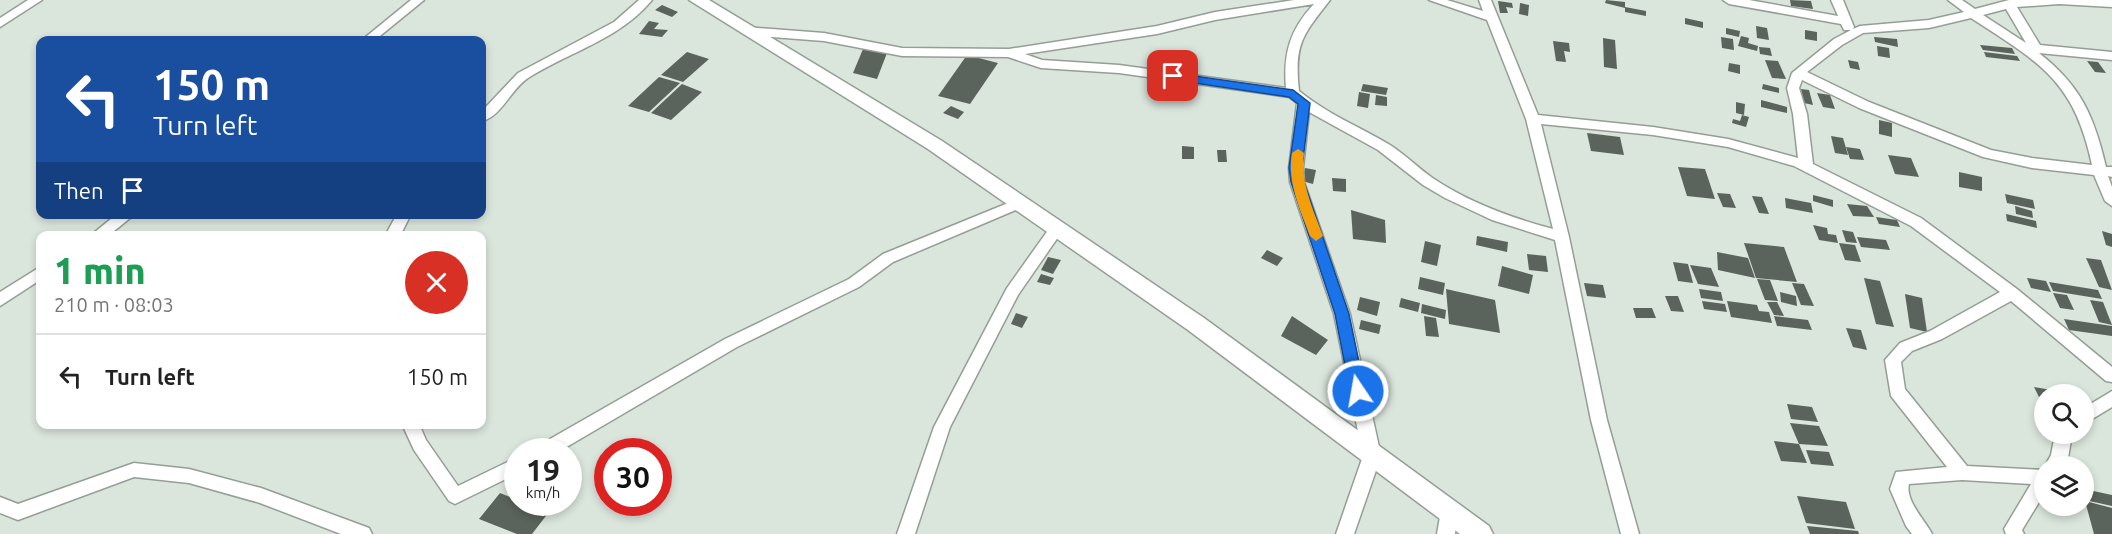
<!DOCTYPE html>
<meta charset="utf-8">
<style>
:root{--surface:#fff;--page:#f2f2f2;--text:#222;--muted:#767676;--line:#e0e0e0}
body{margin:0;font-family:Ubuntu,sans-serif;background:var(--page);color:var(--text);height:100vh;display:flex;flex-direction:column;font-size:22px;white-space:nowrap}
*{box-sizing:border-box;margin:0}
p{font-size:20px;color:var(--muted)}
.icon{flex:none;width:33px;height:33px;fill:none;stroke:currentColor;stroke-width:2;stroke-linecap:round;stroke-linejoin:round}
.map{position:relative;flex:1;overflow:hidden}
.details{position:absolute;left:36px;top:231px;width:450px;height:198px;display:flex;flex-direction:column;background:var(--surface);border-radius:12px;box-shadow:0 3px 9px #0003}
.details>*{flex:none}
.banner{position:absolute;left:36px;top:36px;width:450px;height:183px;border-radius:12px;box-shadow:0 3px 9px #0003;background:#1a4fa0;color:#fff;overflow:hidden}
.buttons{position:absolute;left:2034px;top:384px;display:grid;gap:12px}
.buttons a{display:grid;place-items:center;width:60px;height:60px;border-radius:50%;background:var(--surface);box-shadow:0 3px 9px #0003;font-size:30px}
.speed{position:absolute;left:504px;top:438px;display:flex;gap:12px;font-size:30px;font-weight:700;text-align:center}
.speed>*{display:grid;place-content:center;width:78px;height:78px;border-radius:50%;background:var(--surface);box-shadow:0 3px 9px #0003;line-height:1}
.speed small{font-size:15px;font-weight:400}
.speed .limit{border:9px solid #d22;background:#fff;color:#111}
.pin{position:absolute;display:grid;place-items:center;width:51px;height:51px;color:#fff;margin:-26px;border-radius:12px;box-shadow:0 3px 9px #0006}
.me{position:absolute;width:66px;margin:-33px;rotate:348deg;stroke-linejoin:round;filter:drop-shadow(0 0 4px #0008)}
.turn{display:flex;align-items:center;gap:21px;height:126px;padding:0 18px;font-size:27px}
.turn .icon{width:78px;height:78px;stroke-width:2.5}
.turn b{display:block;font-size:42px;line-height:51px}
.then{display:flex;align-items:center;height:57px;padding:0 18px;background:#0003;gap:12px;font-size:22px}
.round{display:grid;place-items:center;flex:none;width:63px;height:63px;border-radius:32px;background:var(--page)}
.headline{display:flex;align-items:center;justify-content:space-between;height:102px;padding:0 18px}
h1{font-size:36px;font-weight:800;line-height:45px;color:#1e9e55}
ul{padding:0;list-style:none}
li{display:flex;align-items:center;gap:18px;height:84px;padding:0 18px;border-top:2px solid var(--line)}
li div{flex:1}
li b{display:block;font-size:22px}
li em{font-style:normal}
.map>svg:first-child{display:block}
.building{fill:#5b645c}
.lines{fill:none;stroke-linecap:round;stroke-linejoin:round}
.street-casing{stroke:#959e96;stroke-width:3}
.secondary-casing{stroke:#959e96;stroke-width:3}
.street{fill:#fff;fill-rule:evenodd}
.secondary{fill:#fff;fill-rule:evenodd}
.route{fill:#1a73e8;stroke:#114b97;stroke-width:1.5}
.slow{fill:#f59e0b}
</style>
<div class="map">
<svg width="2112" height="534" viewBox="0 0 2112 534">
<rect width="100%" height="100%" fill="#dae5dc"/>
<g class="building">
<polygon points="1606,0 1625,2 1625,8 1605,3"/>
<polygon points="1790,0 1811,1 1813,9 1791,6"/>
<polygon points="1498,1 1512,3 1513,8 1506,7 1508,13 1500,13"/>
<polygon points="1520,3 1529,5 1528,16 1519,14"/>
<polygon points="662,5 678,12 672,17 655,10"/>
<polygon points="1625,7 1646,11 1646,16 1625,12"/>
<polygon points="1685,18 1703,22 1703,28 1685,24"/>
<polygon points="649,21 659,23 654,29 668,30 662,37 639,34"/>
<polygon points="1756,26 1767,28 1769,40 1757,38"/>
<polygon points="1726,28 1740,31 1739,37 1726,34"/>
<polygon points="1805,30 1817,32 1817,41 1805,39"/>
<polygon points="1741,36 1749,38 1748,43 1758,46 1757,51 1738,46"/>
<polygon points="1721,37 1733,39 1734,50 1722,48"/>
<polygon points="1874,37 1897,39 1898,47 1875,42"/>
<polygon points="1603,38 1615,40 1617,69 1604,67"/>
<polygon points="1553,41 1569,43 1570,52 1564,51 1566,62 1556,61"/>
<polygon points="1980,45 2012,48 2015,54 1983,50"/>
<polygon points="1877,46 1889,48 1890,58 1878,56"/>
<polygon points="1759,47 1770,48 1772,56 1760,54"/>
<polygon points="863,49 887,53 877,79 853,73"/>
<polygon points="687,52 709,59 683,82 661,75"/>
<polygon points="1984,52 2017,56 2020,61 1986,57"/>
<polygon points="967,55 998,63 970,104 938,96"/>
<polygon points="1765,60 1778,61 1786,79 1772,78"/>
<polygon points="1848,60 1858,62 1860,70 1850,68"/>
<polygon points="2087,61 2098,62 2106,73 2095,72"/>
<polygon points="1729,63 1740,65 1740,74 1728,71"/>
<polygon points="659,77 680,83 649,112 628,106"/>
<polygon points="682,84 702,92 671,120 651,113"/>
<polygon points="1363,84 1388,88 1386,95 1361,91"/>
<polygon points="1763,84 1779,88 1779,93 1762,89"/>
<polygon points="1801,89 1809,90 1813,105 1804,103"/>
<polygon points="1359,92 1370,94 1368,108 1357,106"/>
<polygon points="1817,93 1830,95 1835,109 1823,107"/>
<polygon points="1376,95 1387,97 1387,106 1375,105"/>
<polygon points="1761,100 1787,107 1787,113 1761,107"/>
<polygon points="1736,102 1745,104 1744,115 1736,113"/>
<polygon points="951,106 964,112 958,119 943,113"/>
<polygon points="1742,115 1749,117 1746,127 1732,123 1733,119 1740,121"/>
<polygon points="1879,120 1892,123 1892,137 1879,134"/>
<polygon points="1587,133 1620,137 1624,155 1591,151"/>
<polygon points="1831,136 1843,138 1848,155 1835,153"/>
<polygon points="1182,146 1194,147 1194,159 1182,159"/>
<polygon points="1846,147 1860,149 1864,160 1850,159"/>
<polygon points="1217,150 1226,150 1227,162 1218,162"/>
<polygon points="1888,155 1911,158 1919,177 1895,174"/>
<polygon points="1678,167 1705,169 1715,199 1687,196"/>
<polygon points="1305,168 1316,170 1313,184 1302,181"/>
<polygon points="1959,172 1982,177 1982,191 1959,187"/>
<polygon points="1332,178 1346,179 1346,192 1333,191"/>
<polygon points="1717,193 1730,194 1736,208 1723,207"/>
<polygon points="2005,194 2033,200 2035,209 2007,203"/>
<polygon points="1813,195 1833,200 1833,207 1813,201"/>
<polygon points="1752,196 1762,197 1769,214 1759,213"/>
<polygon points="1785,198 1811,203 1813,213 1786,208"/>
<polygon points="1847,204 1867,206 1874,217 1853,216"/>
<polygon points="2015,206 2032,211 2033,218 2016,214"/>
<polygon points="1351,210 1385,220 1386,243 1353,239"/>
<polygon points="2006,214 2036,221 2037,228 2007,221"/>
<polygon points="1876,217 1897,220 1900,227 1879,224"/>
<polygon points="1813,225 1827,228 1828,234 1836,235 1838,243 1819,240"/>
<polygon points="1842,230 1853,232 1857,243 1846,242"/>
<polygon points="2102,231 2112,234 2112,247 2106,245"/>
<polygon points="1477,236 1508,242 1507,252 1476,245"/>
<polygon points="1857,237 1886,240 1890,250 1861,247"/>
<polygon points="1425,241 1441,245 1437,266 1421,262"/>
<polygon points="1744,243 1784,247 1797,282 1756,278"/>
<polygon points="1839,243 1855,245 1861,262 1845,260"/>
<polygon points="1267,250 1283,258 1277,266 1261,258"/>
<polygon points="1717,252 1748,258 1755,278 1718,270"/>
<polygon points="1527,254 1546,256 1548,272 1529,270"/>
<polygon points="1048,257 1061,260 1053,274 1041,270"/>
<polygon points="2086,258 2101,260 2112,290 2099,287"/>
<polygon points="1673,262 1688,264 1693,283 1678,281"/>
<polygon points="1690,265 1711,268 1719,287 1698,284"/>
<polygon points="1502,266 1533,275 1529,294 1498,286"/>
<polygon points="1041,274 1054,278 1050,285 1037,282"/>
<polygon points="1420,277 1445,283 1443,295 1418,289"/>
<polygon points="1864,278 1880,281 1894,327 1876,324"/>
<polygon points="2027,278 2046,281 2051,292 2031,288"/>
<polygon points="1757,279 1770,280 1778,301 1765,300"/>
<polygon points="2049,282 2098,290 2102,299 2053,291"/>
<polygon points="1584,283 1603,285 1606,298 1587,296"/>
<polygon points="1792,283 1804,284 1814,306 1801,305"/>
<polygon points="1446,289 1495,300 1500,333 1449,324"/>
<polygon points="1699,289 1721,292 1723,301 1701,298"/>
<polygon points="1780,292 1796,296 1797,306 1781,302"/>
<polygon points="2053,293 2067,295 2074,310 2060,308"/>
<polygon points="1905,294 1922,298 1927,332 1910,328"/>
<polygon points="1665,296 1678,296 1684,312 1671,311"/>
<polygon points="1360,297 1380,302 1377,316 1357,310"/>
<polygon points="1401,298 1420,303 1418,312 1399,307"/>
<polygon points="2090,300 2103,302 2112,325 2099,322"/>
<polygon points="1702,301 1725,304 1727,312 1704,309"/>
<polygon points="1727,301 1757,305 1759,311 1769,312 1772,323 1731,317"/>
<polygon points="1767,302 1777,302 1784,316 1774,315"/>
<polygon points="1422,304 1446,310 1445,319 1421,313"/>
<polygon points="1633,308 1652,308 1656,318 1636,318"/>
<polygon points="1016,313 1028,317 1022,328 1011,324"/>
<polygon points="1292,316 1328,340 1316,355 1281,336"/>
<polygon points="1424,316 1436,318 1439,337 1426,336"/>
<polygon points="1774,316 1808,320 1812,330 1777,326"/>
<polygon points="2064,319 2112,326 2112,336 2069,330"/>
<polygon points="1361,320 1381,325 1379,334 1359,329"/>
<polygon points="1846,328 1861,330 1867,350 1853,347"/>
<polygon points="2034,387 2069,393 2069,394 2039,397"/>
<polygon points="1787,404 1812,407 1818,422 1791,419"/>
<polygon points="1790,423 1819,426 1828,446 1799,444"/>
<polygon points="1774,441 1799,444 1807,463 1781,461"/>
<polygon points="1806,450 1829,452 1834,466 1811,464"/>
<polygon points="2084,489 2112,495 2112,506 2085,500"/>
<polygon points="500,493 518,500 518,502 549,512 532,534 517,534 479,519"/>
<polygon points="1797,496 1846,502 1855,529 1806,523"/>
<polygon points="2085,501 2112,508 2112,534 2094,534"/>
<polygon points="1807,526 1858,531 1859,534 1810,534"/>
</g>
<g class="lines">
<g class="street-casing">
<g id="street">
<polygon points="28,0 42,0 0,27 0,18"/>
<polygon points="411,0 424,0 375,40 362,40"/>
<path d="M 639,0 L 652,0 C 620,39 569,52 528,78 C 511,89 501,117 482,121 L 482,111 L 518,73 L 614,22 Z"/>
<path d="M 1294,0 L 1330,0 C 1302,36 1294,44 1299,91 C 1327,114 1360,127 1390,145 C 1406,155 1419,169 1434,179 C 1470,203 1512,218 1553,229 L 1526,119 L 1487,20 L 1429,0 L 1447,0 L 1483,11 L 1479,0 L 1491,0 L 1538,115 L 1653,127 L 1728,139 L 1798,158 L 1793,114 L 1787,88 L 1792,73 L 1834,39 L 1851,30 L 1844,30 L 1841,24 L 1729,4 L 1723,0 L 1749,0 L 1838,16 L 1831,0 L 1843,0 L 1854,27 L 1853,29 L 1860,26 L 1929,20 L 1964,12 L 1948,0 L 1962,0 L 1975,9 L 2009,0 L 2112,0 L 2112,7 L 2059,4 L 2017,7 L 2040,45 L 2112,52 L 2112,60 L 2039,53 C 2081,86 2094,116 2106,167 L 2112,167 L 2112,177 L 2108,176 L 2112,187 L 2112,206 L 2105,201 L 2094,175 L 2032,168 L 1983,157 L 1859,108 L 1802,80 L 1799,88 L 1807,114 L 1813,164 L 1921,218 L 2017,289 L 2112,367 L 2112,382 L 2106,381 L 2011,301 L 1942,339 L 1912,351 L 1901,362 L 1905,389 L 1967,466 L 2044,470 L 2044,494 L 2022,530 L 2024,534 L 2006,534 L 2004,529 L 2031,484 L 1962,480 L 1909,484 C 1905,501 1925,520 1932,534 L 1912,534 L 1906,526 L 1890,489 L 1896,472 L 1947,467 L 1891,396 L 1885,360 L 1900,343 L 1930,331 L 2000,292 L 1911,226 L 1794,166 L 1728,147 L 1653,135 L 1541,124 L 1569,237 L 1607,420 L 1639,534 L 1621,534 L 1591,420 L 1555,240 L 1492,220 L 1445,198 L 1423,185 L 1378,150 L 1309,112 L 1303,168 L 1304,182 L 1350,314 L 1381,456 L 1354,534 L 1336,534 L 1363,456 L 1334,314 L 1290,182 L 1289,168 L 1297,103 L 1289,97 L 1119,73 L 1041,68 L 1008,57 L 902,56 L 824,41 L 746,35 L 740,31 L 746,27 L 824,33 L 902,48 L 1009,49 L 1157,26 L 1215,12 ZM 1314,4 C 1290,29 1283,54 1286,88 L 1119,65 L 1042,60 L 1025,54 L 1157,34 L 1215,20 ZM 2006,9 L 2026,43 L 1983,15 ZM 1971,18 C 2040,63 2074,80 2092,165 L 2032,158 L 1991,150 L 1869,102 L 1807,72 L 1842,45 L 1863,33 L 1929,28 Z"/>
<polygon points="1018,199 1025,204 1023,207 893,262 859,287 737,347 558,452 534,452 536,447 725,339 849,279 883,254"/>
<polygon points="117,214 135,214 108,236 90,236"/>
<polygon points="397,214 411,214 400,236 385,236"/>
<polygon points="1056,225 1063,230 1018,295 950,427 915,534 897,534 934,427 1007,288 1051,226"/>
<polygon points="40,267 40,280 0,306 0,292"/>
<polygon points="2112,391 2112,407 2084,424 2084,408"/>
<polygon points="402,424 419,424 426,440 458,486 518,457 518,473 461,501 455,504 449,501 414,450"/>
<polygon points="2055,434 2072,434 2068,458 2063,466 2045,466 2051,455"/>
<polygon points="134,463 189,469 261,488 369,528 372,534 341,534 260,503 189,483 134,477 18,520 0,513 0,497 18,504"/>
<polygon points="1448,503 1454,505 1457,511 1455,534 1437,534 1442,505"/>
</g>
</g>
<g class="secondary-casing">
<polygon id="secondary" points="689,0 709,0 942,141 1204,318 1489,526 1493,534 1460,534 1188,330 928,149"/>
</g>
<use href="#street" class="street"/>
<use href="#secondary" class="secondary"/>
</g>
<polygon class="route" points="1173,73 1293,90 1310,103 1302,168 1304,182 1349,314 1365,391 1363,395 1352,395 1350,391 1335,314 1291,182 1289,168 1298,104 1289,97 1168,79 1167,76"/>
<path class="slow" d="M 1298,149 L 1304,153 C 1300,182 1313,209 1323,236 L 1316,241 L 1310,236 C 1300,209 1287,182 1292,153 Z"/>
</svg>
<div class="buttons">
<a><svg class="icon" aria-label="search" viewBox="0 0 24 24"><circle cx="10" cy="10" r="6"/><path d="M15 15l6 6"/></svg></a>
<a><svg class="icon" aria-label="layers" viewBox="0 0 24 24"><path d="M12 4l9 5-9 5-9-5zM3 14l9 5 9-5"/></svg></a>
</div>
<div class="speed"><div>19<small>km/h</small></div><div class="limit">30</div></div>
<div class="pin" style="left:1173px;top:76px;background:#d93025"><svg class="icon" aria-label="arrive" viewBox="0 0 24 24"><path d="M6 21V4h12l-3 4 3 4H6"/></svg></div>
<svg class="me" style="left:1358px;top:391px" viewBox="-20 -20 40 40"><circle r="17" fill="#1a73e8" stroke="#fff" stroke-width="3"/><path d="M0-11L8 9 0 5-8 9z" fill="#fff"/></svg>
<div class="banner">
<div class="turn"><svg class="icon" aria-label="left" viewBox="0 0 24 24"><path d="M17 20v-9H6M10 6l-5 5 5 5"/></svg><div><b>150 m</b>Turn left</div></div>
<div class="then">Then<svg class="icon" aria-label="arrive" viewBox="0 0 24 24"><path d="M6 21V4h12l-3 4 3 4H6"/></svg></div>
</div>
<section class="details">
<div class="headline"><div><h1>1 min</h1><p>210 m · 08:03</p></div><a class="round" style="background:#d93025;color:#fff"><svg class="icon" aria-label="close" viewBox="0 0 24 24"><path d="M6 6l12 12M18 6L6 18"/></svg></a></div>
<ul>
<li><svg class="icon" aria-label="left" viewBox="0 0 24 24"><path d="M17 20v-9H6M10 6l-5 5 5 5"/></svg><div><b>Turn left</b></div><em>150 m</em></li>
</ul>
</section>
</div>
